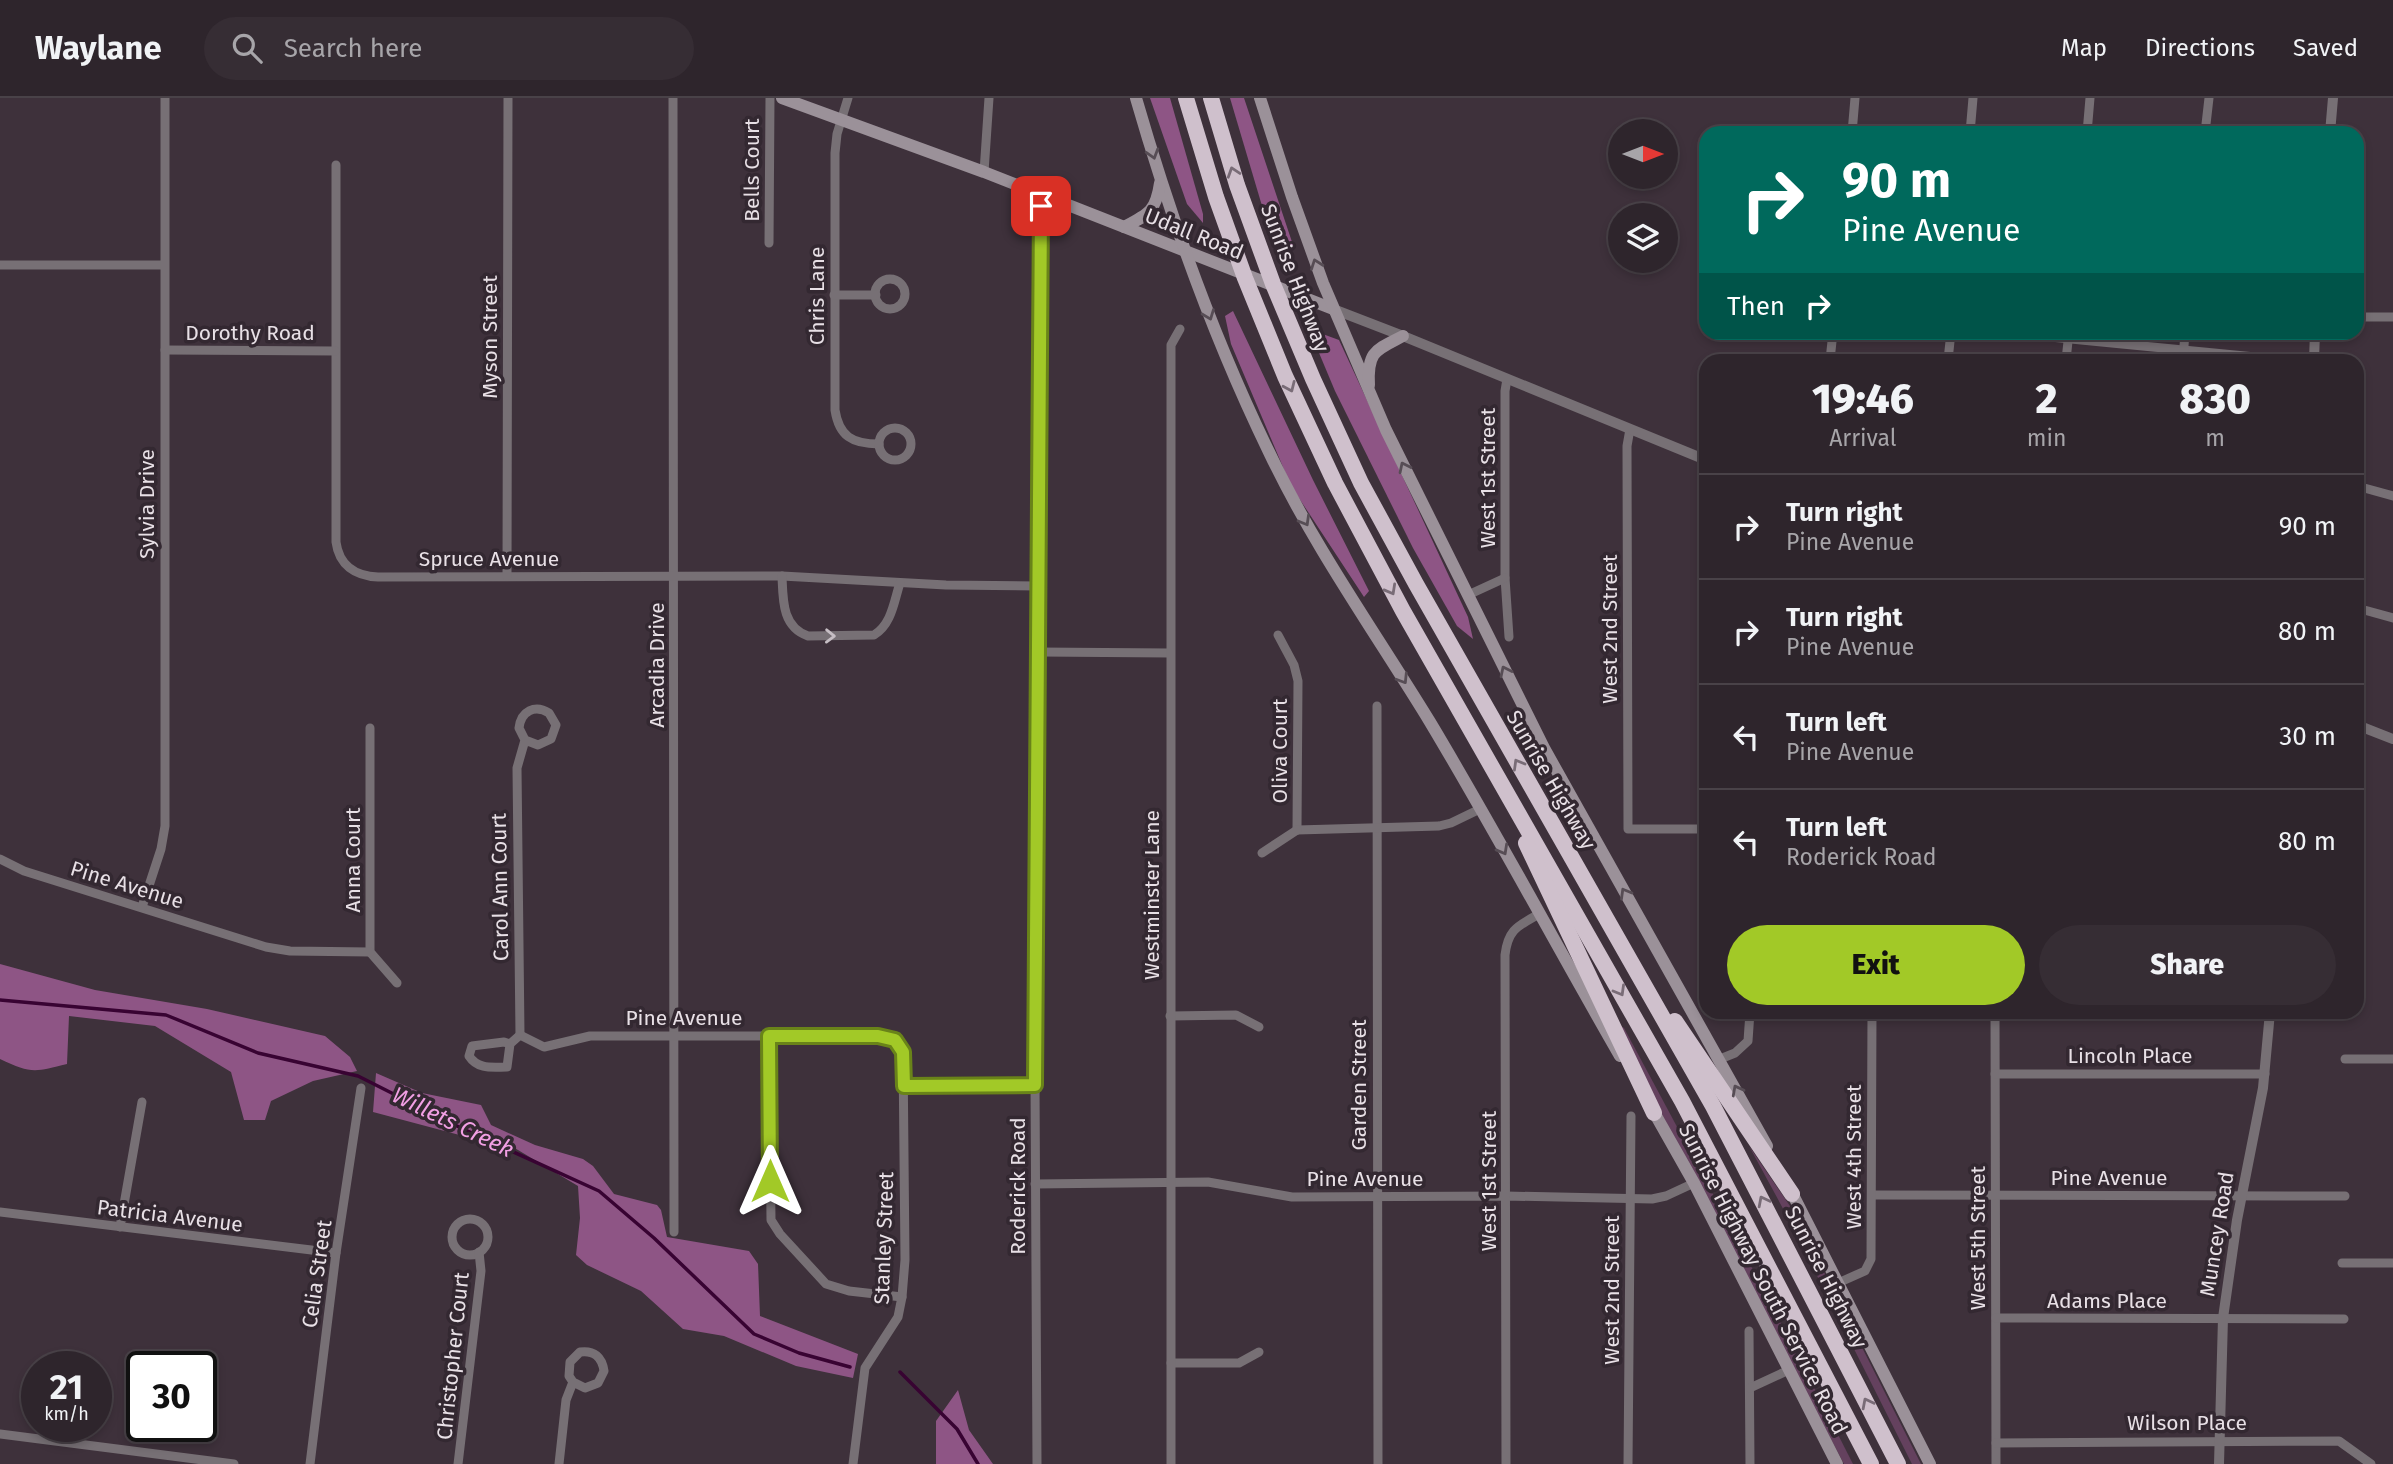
<!DOCTYPE html>
<style>
:root{--surface:#2e252c;--page:#362d34;--text:#f1f3f6;--muted:#a7a5a9;--line:#494248;--accent:#a2c927}
body{margin:0;font-family:"Fira Sans",sans-serif;background:var(--page);color:var(--text);height:100vh;display:flex;flex-direction:column;font-size:26px;white-space:nowrap}
*{box-sizing:border-box;margin:0}
p{font-size:23px;color:var(--muted)}
.icon{flex:none;width:38px;height:38px;fill:none;stroke:currentColor;stroke-width:2;stroke-linecap:round;stroke-linejoin:round}
.map{position:relative;flex:1;overflow:hidden}
.panel{position:absolute;left:1699px;top:256px;width:665px;height:665px;display:flex;flex-direction:column;background:var(--surface);border-radius:21px;box-shadow:0 4px 10px #0003,0 0 0 2px var(--line)}
.panel>*{flex:none}
.banner{position:absolute;left:1699px;top:28px;width:665px;height:214px;border-radius:21px;box-shadow:0 4px 10px #0003,0 0 0 2px var(--line);background:#00695c;color:#fff;overflow:hidden}
.needle{width:46px;rotate:90deg}
.fabs{position:absolute;left:1608px;top:21px;display:grid;gap:14px}
.fabs a{display:grid;place-items:center;width:70px;height:70px;border-radius:50%;background:var(--surface);box-shadow:0 4px 10px #0003,0 0 0 2px var(--line);font-size:35px}
.speed{position:absolute;left:21px;top:1253px;display:flex;gap:14px;font-size:35px;font-weight:700;text-align:center}
.speed>*{display:grid;place-content:center;width:91px;height:91px;border-radius:50%;background:var(--surface);box-shadow:0 4px 10px #0003,0 0 0 2px var(--line);line-height:1}
.speed small{font-size:18px;font-weight:400}
.speed .limit{border:4px solid #111;border-radius:10px;background:#fff;color:#111}
.pin{position:absolute;display:grid;place-items:center;width:60px;height:60px;color:#fff;margin:-30px;border-radius:14px;box-shadow:0 4px 10px #0006}
.me{position:absolute;width:77px;margin:-38px;rotate:0deg;stroke-linejoin:round;filter:drop-shadow(0 0 5px #0008)}
.turn{display:flex;align-items:center;gap:24px;height:147px;padding:0 28px;font-size:32px}
.turn .icon{width:91px;height:91px;stroke-width:2.5}
.turn b{display:block;font-size:49px;line-height:60px}
.then{display:flex;align-items:center;height:66px;padding:0 28px;background:#0003;gap:14px;font-size:26px}
.eta{display:flex;justify-content:space-evenly;align-items:center;height:119px;text-align:center}
.eta b{font-size:42px;font-weight:800;line-height:49px}
.action{display:flex;gap:14px;margin-top:auto;padding:14px 28px}
.action a{flex:1;height:80px;border-radius:42px;background:var(--accent);color:#111;font-size:28px;font-weight:800;line-height:80px;text-align:center}
.action a+a{background:var(--page);color:var(--text)}
ul{padding:0;list-style:none}
li{display:flex;align-items:center;gap:21px;height:105px;padding:0 28px;border-top:2px solid var(--line)}
li div{flex:1}
li b{display:block;font-size:26px}
li em{font-style:normal}
header{display:flex;align-items:center;gap:42px;box-sizing:border-box;height:98px;padding:0 35px;background:var(--surface);border-bottom:2px solid var(--line)}
header strong{font-size:33px}
nav{display:flex;gap:38px;margin-inline-start:auto;font-size:24px}
.search{width:490px;height:63px;background:var(--page);display:flex;align-items:center;gap:18px;box-sizing:border-box;padding:0 24px;border-radius:38px;color:var(--muted);font-size:26px}
.map>svg:first-child{display:block}
.green{fill:#64415e}
.forest{fill:#8e5585}
.lines{fill:none;stroke-linecap:round;stroke-linejoin:round}
.stream{stroke:#380332;stroke-width:3.5}
.minor{stroke:#777075;stroke-width:9}
.tertiary{stroke:#777075;stroke-width:10}
.secondary{stroke:#9b9199;stroke-width:12}
.motorway{stroke:#cfc0cc;stroke-width:16}
.oneway{stroke:#574d55}
.oneway2{stroke:#796c77}
.oneway3{stroke:#c6bec4}
.route-casing{stroke:#698319;stroke-width:18}
.route{stroke:#a2c927;stroke-width:12}
.labels{text-anchor:middle;stroke-width:7;stroke-linejoin:round;paint-order:stroke}
.street-label{font-size:21px;fill:#e8e0e6;stroke:#332831}
.water-label{font-size:23px;font-style:italic;fill:#f19fe4;stroke:#332831}
</style>
<header>
<strong>Waylane</strong>
<div class="search"><svg class="icon" aria-label="search" viewBox="0 0 24 24"><circle cx="10" cy="10" r="6"/><path d="M15 15l6 6"/></svg>Search here</div>
<nav><a>Map</a><a>Directions</a><a>Saved</a></nav>
</header>
<div class="map">
<svg width="2393" height="1366" viewBox="0 0 2393 1366">
<rect width="100%" height="100%" fill="#3e313b"/>
<g class="green">
<path d="M 1616,925 L 1624,930 C 1702,1075 1779,1219 1853,1366 L 1844,1366 L 1638,974 Z"/>
<polygon points="1749,1048 1792,1111 1921,1366 1912,1366 1787,1118"/>
</g>
<g class="forest">
<polygon points="1150,0 1170,0 1203,116 1203,125 1187,106"/>
<polygon points="1230,0 1244,0 1293,147 1278,146 1265,118"/>
<polygon points="1233,213 1313,382 1369,493 1364,499 1291,388 1231,246 1225,218"/>
<polygon points="1309,231 1339,242 1468,519 1473,541 1457,528 1413,450 1335,293"/>
<path d="M 0,866 L 95,892 L 207,911 L 325,938 L 350,959 L 357,973 L 313,983 L 271,1003 L 265,1022 L 244,1022 L 231,974 L 155,928 L 69,918 L 67,966 C 35,974 31,976 0,961 Z"/>
<polygon points="376,975 422,995 481,1007 491,1027 535,1047 583,1061 593,1068 614,1096 657,1107 661,1112 667,1139 749,1153 758,1166 760,1218 858,1256 853,1280 796,1268 724,1238 683,1231 641,1193 587,1167 576,1157 580,1120 578,1088 503,1043 467,1039 373,1014"/>
<polygon points="958,1292 969,1332 993,1366 936,1366 936,1323"/>
</g>
<g class="lines">
<g class="stream">
<polyline points="0,902 166,917 258,955 358,978 461,1030 599,1093 654,1140 754,1236 799,1255 850,1269"/>
<polyline points="900,1274 957,1331 978,1366"/>
</g>
<g class="minor">
<polyline points="673,0 674,1134"/>
<path d="M 848,0 L 837,36 L 835,55 L 835,312 C 839,338 852,346 879,346"/>
<polyline points="1852,35 1855,0"/>
<polyline points="1970,35 1973,0"/>
<polyline points="2087,35 2090,0"/>
<polyline points="2205,35 2209,0"/>
<path d="M 336,67 L 336,444 C 339,467 355,478 378,479 L 782,478 L 946,487 L 1038,488"/>
<polyline points="984,74 989,0"/>
<polyline points="769,145 770,0"/>
<polyline points="0,167 164,167"/>
<circle cx="890" cy="196" r="15"/>
<polyline points="834,197 876,197"/>
<polyline points="2357,219 2393,219"/>
<polyline points="1999,234 2286,262"/>
<polyline points="165,252 335,253"/>
<polyline points="1830,262 1833,234"/>
<polyline points="1948,262 1951,234"/>
<polyline points="2066,262 2069,234"/>
<polyline points="2183,262 2185,234"/>
<polyline points="1507,281 1505,293 1505,480 1509,539"/>
<circle cx="895" cy="346" r="16"/>
<polyline points="1630,331 1627,348 1628,731 1706,731"/>
<polyline points="2357,388 2393,398"/>
<polyline points="507,478 508,0"/>
<path d="M 782,478 C 783,502 782,529 808,538 L 874,537 C 892,526 894,503 900,485"/>
<polyline points="1468,497 1505,480"/>
<polyline points="2357,510 2393,520"/>
<polyline points="1278,537 1294,567 1298,583 1297,732"/>
<polyline points="1039,554 1170,555"/>
<polyline points="1377,608 1378,1366"/>
<polyline points="370,630 370,854 397,885"/>
<polyline points="1297,732 1439,728 1451,725 1480,711"/>
<polyline points="1262,755 1297,732"/>
<polyline points="0,761 24,773 266,849 290,853 370,854"/>
<polyline points="142,809 161,751 165,728 165,0"/>
<polyline points="1995,914 1996,1366"/>
<polyline points="1170,918 1236,917 1259,929"/>
<path d="M 520,937 L 517,670 L 525,642 L 519,630 C 521,613 535,606 549,615 L 556,627 L 551,641 L 538,647 L 525,642"/>
<polyline points="769,938 771,1122 780,1136 826,1186 849,1193 902,1199"/>
<path d="M 510,946 L 507,969 C 493,969 478,972 469,958 L 472,948 L 504,944 L 510,946 L 520,937 L 544,949 L 590,938 L 878,938 L 895,942 L 903,954 L 905,1162 L 902,1199 L 898,1219 L 865,1270 L 853,1366"/>
<polyline points="1720,961 1735,955 1748,943 1750,914"/>
<polyline points="2345,961 2393,961"/>
<polyline points="1995,976 2265,976"/>
<polyline points="904,988 1035,987"/>
<polyline points="1035,1086 1208,1084 1292,1099 1506,1098 1652,1101 1666,1098 1694,1085"/>
<polyline points="1872,1097 2345,1098"/>
<polyline points="0,1114 336,1155"/>
<circle cx="470" cy="1139" r="18"/>
<polyline points="120,1129 142,1004"/>
<polyline points="2342,1165 2393,1165"/>
<polyline points="1838,1185 1865,1173 1871,1161 1872,914"/>
<polyline points="1996,1220 2344,1221"/>
<polyline points="1749,1233 1750,1366"/>
<polyline points="1171,1265 1239,1265 1259,1254"/>
<polyline points="1750,1290 1789,1272"/>
<polyline points="0,1336 234,1366"/>
<polyline points="1996,1345 2339,1343 2371,1366"/>
<polyline points="310,1366 336,1155 361,990"/>
<polyline points="458,1366 481,1173 479,1154"/>
<path d="M 559,1366 L 566,1302 L 573,1284 L 569,1278 L 570,1264 L 580,1254 C 594,1252 602,1259 604,1273 L 598,1285 L 585,1290 L 573,1284"/>
<polyline points="1037,1366 1035,984 1039,125 1044,97"/>
<polyline points="1171,1366 1171,247 1180,231"/>
<path d="M 1506,1366 L 1505,857 C 1508,831 1518,828 1539,816"/>
<polyline points="1628,1366 1631,1018"/>
</g>
<g class="tertiary">
<polyline points="2330,35 2333,0"/>
<polyline points="1333,211 1403,238 1706,362"/>
<polyline points="2314,262 2315,234"/>
<polyline points="2357,627 2393,641"/>
<polyline points="2219,1366 2223,1220 2237,1122 2263,990 2270,914"/>
</g>
<g class="secondary">
<polyline points="782,0 984,74 1333,211"/>
<path d="M 1136,0 C 1171,121 1214,241 1269,354 C 1314,449 1375,534 1430,624 C 1496,734 1556,847 1620,958"/>
<polyline points="1260,0 1292,99 1323,185 1386,332 1544,650 1767,1048"/>
<path d="M 1124,129 C 1149,116 1156,113 1160,85"/>
<path d="M 1369,287 C 1367,253 1376,252 1403,238"/>
<polyline points="1651,1009 1694,1085 1837,1366"/>
<polyline points="1789,1089 1930,1366"/>
</g>
<g class="motorway">
<polyline points="1186,0 1216,99 1245,180 1285,278 1335,385 1403,513 1682,1003 1871,1366"/>
<polyline points="1211,0 1237,87 1273,186 1313,281 1361,385 1416,486 1713,1008 1898,1366"/>
<polyline points="1526,745 1654,1015"/>
<polyline points="1675,923 1792,1096"/>
</g>
</g>
<defs><path id="oneway-chevron" d="M-2-3.5L2.5 0L-2 3.5" fill="none" stroke-width="1.6" stroke-linecap="round" stroke-linejoin="round" transform="scale(1.75)"/></defs>
<g class="oneway">
<use href="#oneway-chevron" transform="translate(1153 56) rotate(73)"/>
<use href="#oneway-chevron" transform="translate(1316 166) rotate(-110)"/>
<use href="#oneway-chevron" transform="translate(1209 217) rotate(69)"/>
<use href="#oneway-chevron" transform="translate(1404 369) rotate(-116)"/>
<use href="#oneway-chevron" transform="translate(1305 423) rotate(60)"/>
<use href="#oneway-chevron" transform="translate(1505 573) rotate(-116)"/>
<use href="#oneway-chevron" transform="translate(1403 581) rotate(58)"/>
<use href="#oneway-chevron" transform="translate(1503 752) rotate(61)"/>
<use href="#oneway-chevron" transform="translate(1625 795) rotate(-120)"/>
<use href="#oneway-chevron" transform="translate(1737 992) rotate(-118)"/>
</g>
<g class="oneway2">
<use href="#oneway-chevron" transform="translate(1233 74) rotate(-108)"/>
<use href="#oneway-chevron" transform="translate(1290 289) rotate(66)"/>
<use href="#oneway-chevron" transform="translate(1391 492) rotate(61)"/>
<use href="#oneway-chevron" transform="translate(1518 666) rotate(-120)"/>
<use href="#oneway-chevron" transform="translate(1620 893) rotate(60)"/>
<use href="#oneway-chevron" transform="translate(1763 1103) rotate(-117)"/>
<use href="#oneway-chevron" transform="translate(1867 1305) rotate(-117)"/>
</g>
<use class="oneway3" href="#oneway-chevron" transform="translate(830 538) rotate(1)"/>
<g class="lines">
<g class="route-casing">
<polyline id="route" points="770,1083 769,938 878,938 895,942 903,954 904,988 1035,987 1041,108"/>
</g>
<use href="#route" class="route"/>
</g>
<g class="labels">
<g class="street-label">
<text transform="translate(752 72) rotate(-90)" y="7">Bells Court</text>
<text transform="translate(1194 136) rotate(22)" y="7">Udall Road</text>
<text transform="translate(1295 180) rotate(69)" y="7">Sunrise Highway</text>
<text transform="translate(817 198) rotate(-90)" y="7">Chris Lane</text>
<text x="250" y="242">Dorothy Road</text>
<text transform="translate(490 239) rotate(-90)" y="7">Myson Street</text>
<text transform="translate(1488 380) rotate(-90)" y="7">West 1st Street</text>
<text transform="translate(147 406) rotate(-90)" y="7">Sylvia Drive</text>
<text x="489" y="468">Spruce Avenue</text>
<text transform="translate(1610 531) rotate(-90)" y="7">West 2nd Street</text>
<text transform="translate(657 567) rotate(-90)" y="7">Arcadia Drive</text>
<text transform="translate(1280 653) rotate(-90)" y="7">Oliva Court</text>
<text transform="translate(1551 682) rotate(60)" y="7">Sunrise Highway</text>
<text transform="translate(353 762) rotate(-90)" y="7">Anna Court</text>
<text transform="translate(127 787) rotate(17)" y="7">Pine Avenue</text>
<text transform="translate(500 789) rotate(-91)" y="7">Carol Ann Court</text>
<text transform="translate(1152 797) rotate(-90)" y="7">Westminster Lane</text>
<text x="684" y="927">Pine Avenue</text>
<text x="2130" y="965">Lincoln Place</text>
<text transform="translate(1359 987) rotate(-90)" y="7">Garden Street</text>
<text transform="translate(1854 1059) rotate(-90)" y="7">West 4th Street</text>
<text x="2109" y="1087">Pine Avenue</text>
<text x="1365" y="1088">Pine Avenue</text>
<text transform="translate(1489 1083) rotate(-90)" y="7">West 1st Street</text>
<text transform="translate(1018 1088) rotate(-90)" y="7">Roderick Road</text>
<text transform="translate(170 1118) rotate(7)" y="7">Patricia Avenue</text>
<text transform="translate(2217 1136) rotate(-81)" y="7">Muncey Road</text>
<text transform="translate(884 1140) rotate(-88)" y="7">Stanley Street</text>
<text transform="translate(1978 1140) rotate(-90)" y="7">West 5th Street</text>
<text transform="translate(317 1176) rotate(-82)" y="7">Celia Street</text>
<text transform="translate(1826 1179) rotate(63)" y="7">Sunrise Highway</text>
<text transform="translate(1763 1181) rotate(63)" y="7">Sunrise Highway South Service Road</text>
<text transform="translate(1612 1192) rotate(-90)" y="7">West 2nd Street</text>
<text x="2107" y="1210">Adams Place</text>
<text transform="translate(453 1258) rotate(-84)" y="7">Christopher Court</text>
<text x="2187" y="1332">Wilson Place</text>
</g>
<g class="water-label">
<text transform="translate(453 1024) rotate(26)" y="8">Willets Creek</text>
</g>
</g>
</svg>
<div class="fabs">
<a><svg class="needle" viewBox="-14 -14 28 28"><path d="M0-13l5 13h-10z" fill="#e53935"/><path d="M0 13l5-13h-10z" fill="#a7a5a9"/></svg></a>
<a><svg class="icon" aria-label="layers" viewBox="0 0 24 24"><path d="M12 4l9 5-9 5-9-5zM3 14l9 5 9-5"/></svg></a>
</div>
<div class="speed"><div>21<small>km/h</small></div><div class="limit">30</div></div>
<div class="pin" style="left:1041px;top:108px;background:#d93025"><svg class="icon" aria-label="arrive" viewBox="0 0 24 24"><path d="M6 21V4h12l-3 4 3 4H6"/></svg></div>
<svg class="me" style="left:770px;top:1083px" viewBox="-20 -20 40 40"><path d="M0-17L14 15 0 8-14 15z" fill="#a2c927" stroke="#fff" stroke-width="4"/></svg>
<div class="banner">
<div class="turn"><svg class="icon" aria-label="right" viewBox="0 0 24 24"><path d="M7 20v-9h11M14 6l5 5-5 5"/></svg><div><b>90 m</b>Pine Avenue</div></div>
<div class="then">Then<svg class="icon" aria-label="right" viewBox="0 0 24 24"><path d="M7 20v-9h11M14 6l5 5-5 5"/></svg></div>
</div>
<section class="panel">
<div class="eta">
<div><b>19:46</b><p>Arrival</p></div>
<div><b>2</b><p>min</p></div>
<div><b>830</b><p>m</p></div>
</div>
<ul>
<li><svg class="icon" aria-label="right" viewBox="0 0 24 24"><path d="M7 20v-9h11M14 6l5 5-5 5"/></svg><div><b>Turn right</b><p>Pine Avenue</p></div><em>90 m</em></li>
<li><svg class="icon" aria-label="right" viewBox="0 0 24 24"><path d="M7 20v-9h11M14 6l5 5-5 5"/></svg><div><b>Turn right</b><p>Pine Avenue</p></div><em>80 m</em></li>
<li><svg class="icon" aria-label="left" viewBox="0 0 24 24"><path d="M17 20v-9H6M10 6l-5 5 5 5"/></svg><div><b>Turn left</b><p>Pine Avenue</p></div><em>30 m</em></li>
<li><svg class="icon" aria-label="left" viewBox="0 0 24 24"><path d="M17 20v-9H6M10 6l-5 5 5 5"/></svg><div><b>Turn left</b><p>Roderick Road</p></div><em>80 m</em></li>
</ul>
<div class="action"><a>Exit</a><a>Share</a></div>
</section>
</div>
